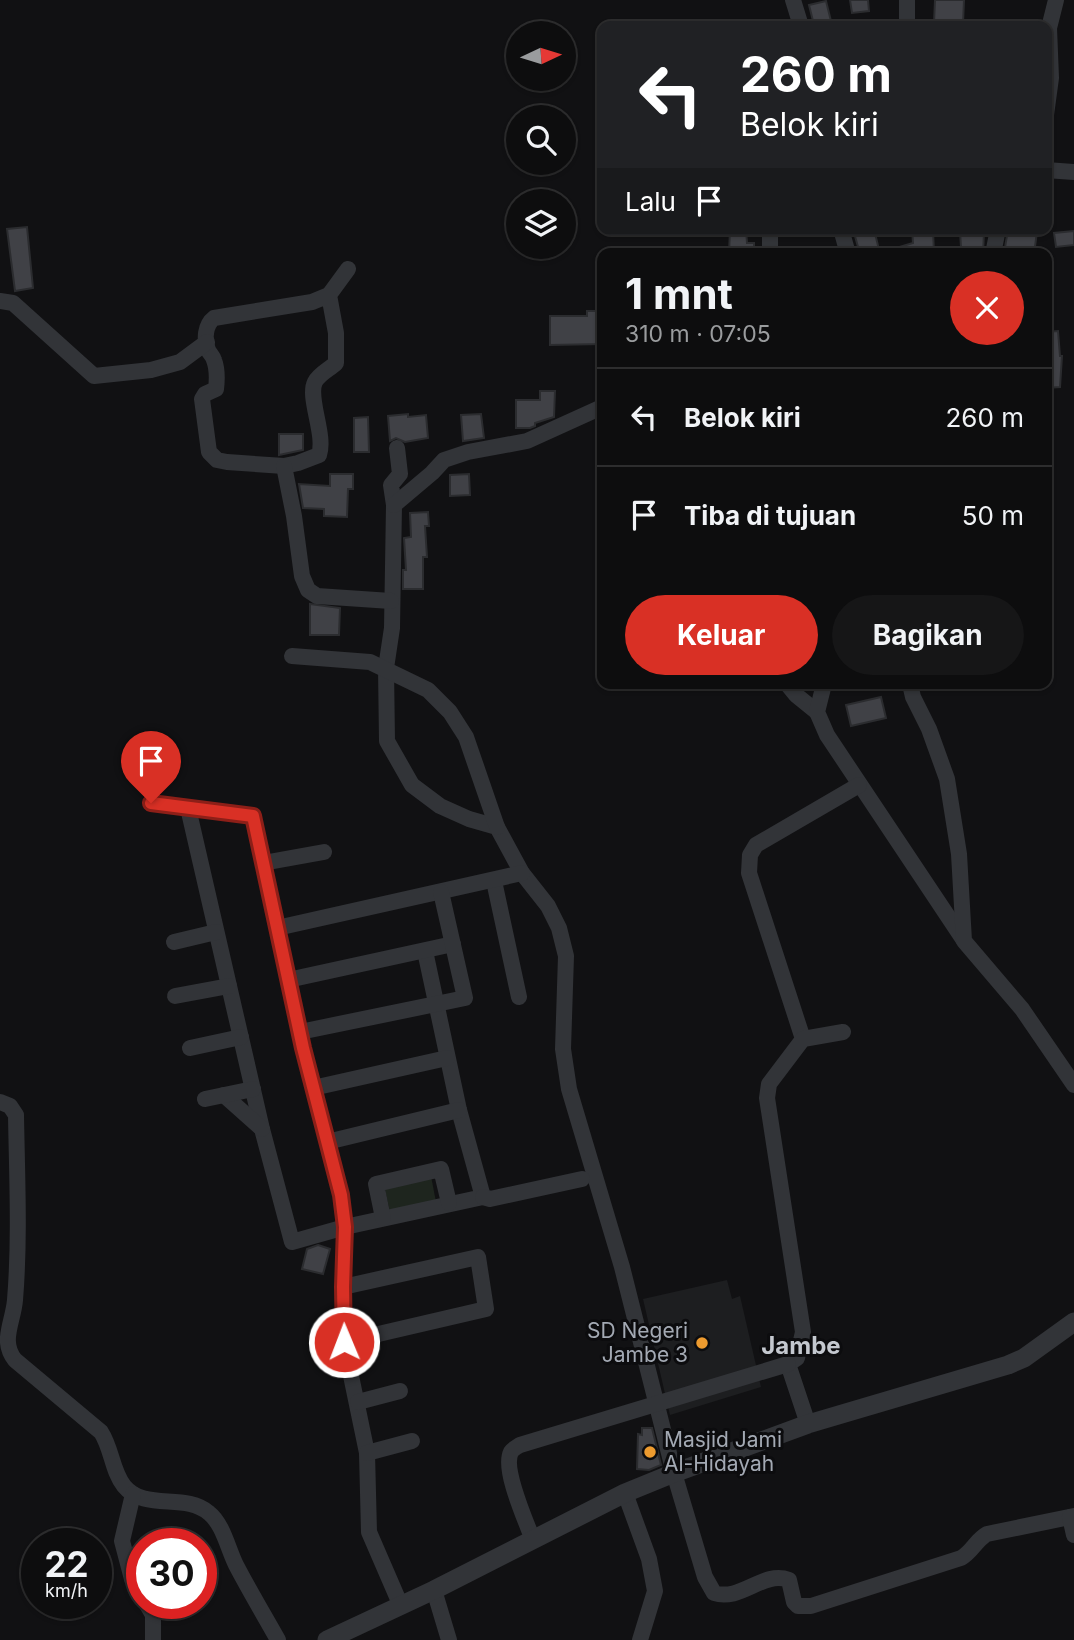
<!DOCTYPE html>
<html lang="id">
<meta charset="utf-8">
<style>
:root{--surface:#0d0d0e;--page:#161617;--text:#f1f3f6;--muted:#9a9c9e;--line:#2d2d2e;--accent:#d93025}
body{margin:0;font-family:Inter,sans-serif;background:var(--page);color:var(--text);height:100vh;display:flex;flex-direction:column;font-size:26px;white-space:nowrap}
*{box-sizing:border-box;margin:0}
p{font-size:23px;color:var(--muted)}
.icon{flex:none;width:38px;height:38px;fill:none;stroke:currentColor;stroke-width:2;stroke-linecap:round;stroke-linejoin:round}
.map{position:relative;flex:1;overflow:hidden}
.side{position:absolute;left:597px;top:248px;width:455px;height:441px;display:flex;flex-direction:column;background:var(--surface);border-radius:14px;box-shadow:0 2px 5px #0004,0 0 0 2px var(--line)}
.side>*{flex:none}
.guide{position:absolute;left:597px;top:21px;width:455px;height:214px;border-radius:14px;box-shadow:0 2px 5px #0004,0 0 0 2px var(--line);background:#202124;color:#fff;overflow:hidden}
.needle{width:46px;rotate:86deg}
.controls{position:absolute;left:506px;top:21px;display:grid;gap:14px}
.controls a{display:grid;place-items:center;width:70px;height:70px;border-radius:50%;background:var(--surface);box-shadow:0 2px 5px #0004,0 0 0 2px var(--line);font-size:35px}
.speed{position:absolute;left:21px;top:1528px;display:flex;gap:14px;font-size:35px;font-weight:700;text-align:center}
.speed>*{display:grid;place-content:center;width:91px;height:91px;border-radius:50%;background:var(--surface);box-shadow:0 2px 5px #0004,0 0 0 2px var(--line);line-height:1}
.speed small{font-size:18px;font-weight:400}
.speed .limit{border:10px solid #d22;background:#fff;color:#111}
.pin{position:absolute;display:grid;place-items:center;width:60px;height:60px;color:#fff;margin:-72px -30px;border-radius:50% 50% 50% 0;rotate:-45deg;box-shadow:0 0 7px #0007}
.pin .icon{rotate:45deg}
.me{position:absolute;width:77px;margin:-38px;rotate:359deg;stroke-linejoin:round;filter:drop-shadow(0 0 5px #0008)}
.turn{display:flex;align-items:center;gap:24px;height:147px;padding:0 28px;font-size:32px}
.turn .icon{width:91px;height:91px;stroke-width:2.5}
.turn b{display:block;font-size:49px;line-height:60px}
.then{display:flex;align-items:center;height:66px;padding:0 28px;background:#0003;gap:14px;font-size:26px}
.round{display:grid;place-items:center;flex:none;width:74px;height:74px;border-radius:37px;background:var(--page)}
.head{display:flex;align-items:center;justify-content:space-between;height:119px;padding:0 28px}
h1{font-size:42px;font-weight:700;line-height:52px}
.action{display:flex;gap:14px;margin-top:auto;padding:14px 28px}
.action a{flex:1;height:80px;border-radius:42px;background:var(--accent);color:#fff;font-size:28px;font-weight:700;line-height:80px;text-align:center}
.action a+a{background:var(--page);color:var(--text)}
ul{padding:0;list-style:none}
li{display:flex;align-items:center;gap:21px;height:98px;padding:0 28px;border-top:2px solid var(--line)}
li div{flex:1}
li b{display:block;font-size:26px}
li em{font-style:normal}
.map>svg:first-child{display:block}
.built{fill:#1d1e20}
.green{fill:#1e251e}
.building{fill:#404146;stroke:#2b2c2f;stroke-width:2}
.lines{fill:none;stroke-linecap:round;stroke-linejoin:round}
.minor{stroke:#323438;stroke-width:16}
.tertiary{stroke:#323438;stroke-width:19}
.route-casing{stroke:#8d1f18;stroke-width:18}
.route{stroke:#d93025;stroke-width:12}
.poi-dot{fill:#ed9b2f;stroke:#0c0c0e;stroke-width:2.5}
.labels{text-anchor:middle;stroke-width:6;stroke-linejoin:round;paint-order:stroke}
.poi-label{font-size:21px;fill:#a3a9b3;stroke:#0c0c0e;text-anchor:end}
.quarter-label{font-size:24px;font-weight:bold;fill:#c4c8cf;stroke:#0c0c0e}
</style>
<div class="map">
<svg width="1074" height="1640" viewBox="0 0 1074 1640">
<rect width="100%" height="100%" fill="#111113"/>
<polygon class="built" points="727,1280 732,1299 740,1296 761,1387 670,1415 643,1299"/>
<polygon class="green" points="431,1176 436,1202 390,1212 384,1185"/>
<g class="building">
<polygon points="850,0 868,0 869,11 852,13"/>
<polygon points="935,0 964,0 963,24 934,23"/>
<polygon points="826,1 831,21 814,25 809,5"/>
<polygon points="27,227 33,288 15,291 7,229"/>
<polygon points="730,229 746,229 747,243 754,243 754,254 729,254"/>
<polygon points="853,229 874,229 880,254 860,254"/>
<polygon points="912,229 933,229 934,254 887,254 886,251 913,243"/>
<polygon points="1008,229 1037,232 1034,254 1004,254"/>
<polygon points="1074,231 1074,245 1056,247 1054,233"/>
<polygon points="960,232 984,232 983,254 968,254 968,247 961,247"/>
<polygon points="587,311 602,311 602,344 550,345 550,316 587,316"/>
<polygon points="1058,331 1060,356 1062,356 1060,387 1046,388 1046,332"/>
<polygon points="540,391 555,391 554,417 535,423 535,426 530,428 516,428 516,400 540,400"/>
<polygon points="408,414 408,417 426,415 428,438 405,442 396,438 390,441 388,416"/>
<polygon points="481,414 484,438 463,441 461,415"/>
<polygon points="368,417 369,452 354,452 354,418"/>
<polygon points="279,434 303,434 303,450 279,455"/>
<polygon points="330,474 353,474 353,489 348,489 347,517 324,516 324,509 303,508 299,484 330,486"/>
<polygon points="469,474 470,495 450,496 450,475"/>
<polygon points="428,512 429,526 425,526 427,557 423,557 423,589 403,589 403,570 406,570 404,538 411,537 410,513"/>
<polygon points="310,604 340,608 339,635 310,635"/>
<polygon points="881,697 886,718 851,726 846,705"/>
<polygon points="318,1245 330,1249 323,1274 302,1269 307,1249"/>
<polygon points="642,1428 652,1428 661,1465 649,1470 637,1469 638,1434 642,1435"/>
</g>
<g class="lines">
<g class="minor">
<polyline points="793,0 801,26"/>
<polyline points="907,26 907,0"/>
<polyline points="1046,115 1051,78 1049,28 1056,0"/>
<polyline points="1046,170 1074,172"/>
<polyline points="770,229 770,254"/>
<polyline points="841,229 848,254"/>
<polyline points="993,254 998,229"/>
<path d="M 329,295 L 336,333 L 336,363 C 330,369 319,374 315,382 C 307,397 326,435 319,455 L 298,463 L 284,466 L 227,462 L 217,460 L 209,452 L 202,399 L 205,394 L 216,389 C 217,381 217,368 214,360 C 213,356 210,354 208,350 C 204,339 205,325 214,318 L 312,302 L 329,295 L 348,269"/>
<polyline points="0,301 13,303 94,376 151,370 180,362 207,342"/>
<path d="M 397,448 L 400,474 L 391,485 L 394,505 L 392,628 L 386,668 L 387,741 L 412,785 L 440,806 L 469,819 L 497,827 L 522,873 L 548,906 L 559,928 L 566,956 L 563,1049 L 569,1089 L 622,1267 L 674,1473 L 705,1577 L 714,1593 C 741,1602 763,1570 789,1580 L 794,1602 L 798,1606 L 811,1606 L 961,1558 C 972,1552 976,1540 987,1534 L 1074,1516"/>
<polyline points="284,466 294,516 302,576 308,590 317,596 391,601"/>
<polyline points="394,505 432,473 444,460 468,452 527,441 602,407"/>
<polyline points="292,656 370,662 428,690 450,712 466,737 497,827"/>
<polyline points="787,684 796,695 817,712"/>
<polyline points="824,684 817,712 827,735 963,939"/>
<polyline points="910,684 913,697 929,729 947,779 959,854 964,941 1022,1009 1074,1085"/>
<polyline points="151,803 253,816 303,1048 341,1195 345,1227 343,1287 344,1342 367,1453 369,1532 401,1606"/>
<polyline points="188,808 262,1129 292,1242 345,1227 483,1197 459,1110 425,951"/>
<polyline points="263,863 324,852"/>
<polyline points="494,881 519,997"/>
<polyline points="277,928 522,873"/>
<polyline points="174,942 216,932"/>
<polyline points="288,980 453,944"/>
<polyline points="175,996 229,986"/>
<polyline points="300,1032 465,998 441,892"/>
<polyline points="803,1039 749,873 750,855 756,845 859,785"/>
<polyline points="190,1048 241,1037"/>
<polyline points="313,1088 447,1058"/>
<polyline points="224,1095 262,1129"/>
<polyline points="205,1099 253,1089"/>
<path d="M 0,1102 L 10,1106 L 16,1115 C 17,1177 20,1239 15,1300 C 13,1323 0,1341 15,1360 L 101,1432 C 112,1449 112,1471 124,1486 C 145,1512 185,1492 209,1513 C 223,1524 228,1549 236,1565 C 249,1590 264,1615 278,1640"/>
<polyline points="327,1142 459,1110"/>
<polyline points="483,1197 490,1199 582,1179"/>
<polyline points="383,1218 376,1184 441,1169 449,1203"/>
<polyline points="343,1287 478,1257 486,1309 344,1342"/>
<polyline points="358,1402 400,1391"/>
<polyline points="808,1424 788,1364 797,1358 803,1332 767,1098 769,1084 803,1039 843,1032"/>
<polyline points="367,1453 412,1441"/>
<polyline points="625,1493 649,1559 655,1591 640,1640"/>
<polyline points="133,1494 122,1541 132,1579 142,1598"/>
<polyline points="1070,1517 1074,1535"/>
<path d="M 533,1540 C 526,1521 502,1469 511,1452 C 513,1449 517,1447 520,1445 L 788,1364"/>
<polyline points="434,1590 449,1640"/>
<polyline points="146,1603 153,1615 153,1640"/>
</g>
<polyline class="tertiary" points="327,1640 434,1590 625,1493 674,1473 808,1424 1008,1365 1024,1358 1074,1322"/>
</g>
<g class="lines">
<g class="route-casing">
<polyline id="route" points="151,803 253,816 303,1048 341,1195 345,1227 343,1287 344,1342"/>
</g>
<use href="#route" class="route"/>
</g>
<g class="poi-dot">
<circle cx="702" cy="1343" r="7"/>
<circle cx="650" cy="1452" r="7"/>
</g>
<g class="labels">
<g class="poi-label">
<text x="688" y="1338">SD Negeri<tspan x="688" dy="24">Jambe 3</tspan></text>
<text x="664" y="1447" text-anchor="start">Masjid Jami<tspan x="664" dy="24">Al-Hidayah</tspan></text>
</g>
<g class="quarter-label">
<text x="801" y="1354">Jambe</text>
</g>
</g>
</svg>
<div class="controls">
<a><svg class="needle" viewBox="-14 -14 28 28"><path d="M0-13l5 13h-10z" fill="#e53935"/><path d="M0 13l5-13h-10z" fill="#9a9c9e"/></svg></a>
<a><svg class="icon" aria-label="search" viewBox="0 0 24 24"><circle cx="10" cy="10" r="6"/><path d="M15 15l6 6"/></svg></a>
<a><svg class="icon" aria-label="layers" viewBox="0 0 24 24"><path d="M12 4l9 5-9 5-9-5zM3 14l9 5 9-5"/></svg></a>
</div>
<div class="speed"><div>22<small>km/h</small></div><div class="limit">30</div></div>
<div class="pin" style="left:151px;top:803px;background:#d93025"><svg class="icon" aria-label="arrive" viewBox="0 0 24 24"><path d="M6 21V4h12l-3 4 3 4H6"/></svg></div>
<svg class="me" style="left:344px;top:1342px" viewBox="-20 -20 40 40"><circle r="17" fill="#d93025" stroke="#fff" stroke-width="3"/><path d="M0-11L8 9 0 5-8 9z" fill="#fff"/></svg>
<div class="guide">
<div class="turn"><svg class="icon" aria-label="left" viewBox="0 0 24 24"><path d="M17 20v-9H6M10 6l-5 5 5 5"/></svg><div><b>260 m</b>Belok kiri</div></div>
<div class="then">Lalu<svg class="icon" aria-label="arrive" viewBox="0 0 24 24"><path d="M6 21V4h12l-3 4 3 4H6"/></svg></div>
</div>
<section class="side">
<div class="head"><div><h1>1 mnt</h1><p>310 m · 07:05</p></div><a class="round" style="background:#d93025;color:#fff"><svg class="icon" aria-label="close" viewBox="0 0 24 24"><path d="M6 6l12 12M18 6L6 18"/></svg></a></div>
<ul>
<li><svg class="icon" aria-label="left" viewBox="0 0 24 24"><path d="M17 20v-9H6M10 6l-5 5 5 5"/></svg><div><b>Belok kiri</b></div><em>260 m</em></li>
<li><svg class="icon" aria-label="arrive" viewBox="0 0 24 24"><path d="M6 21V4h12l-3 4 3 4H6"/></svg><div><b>Tiba di tujuan</b></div><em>50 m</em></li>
</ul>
<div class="action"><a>Keluar</a><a>Bagikan</a></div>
</section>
</div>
